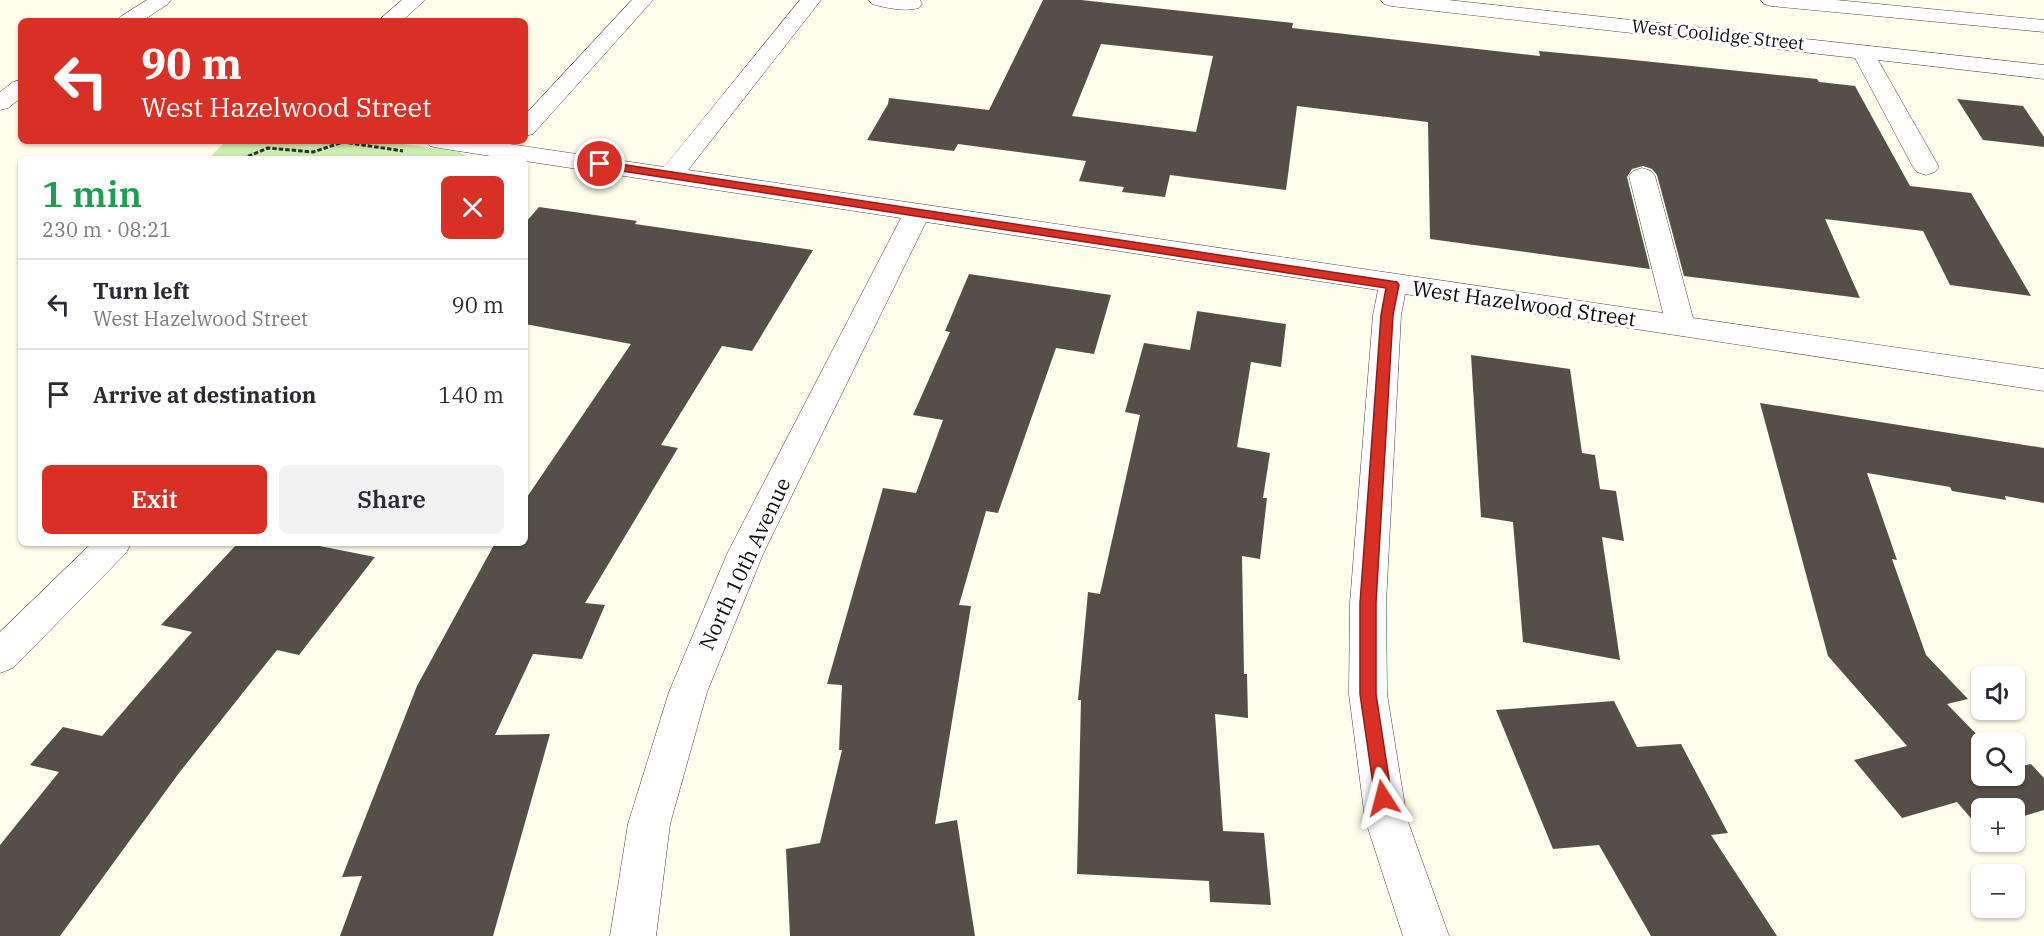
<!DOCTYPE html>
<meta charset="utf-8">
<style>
:root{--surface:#fff;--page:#f2f2f3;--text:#2b2b33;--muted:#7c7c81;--line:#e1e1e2;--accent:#d93025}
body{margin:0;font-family:"IBM Plex Serif",serif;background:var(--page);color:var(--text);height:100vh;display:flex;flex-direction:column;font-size:22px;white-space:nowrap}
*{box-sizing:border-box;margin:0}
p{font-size:20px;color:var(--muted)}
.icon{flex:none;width:33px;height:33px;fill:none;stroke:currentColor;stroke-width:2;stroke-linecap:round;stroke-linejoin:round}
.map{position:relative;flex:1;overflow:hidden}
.sheet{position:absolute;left:18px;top:156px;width:510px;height:390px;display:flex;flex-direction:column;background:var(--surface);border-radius:9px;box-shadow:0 2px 4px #0004}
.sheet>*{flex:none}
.hud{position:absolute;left:18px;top:18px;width:510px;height:126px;border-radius:9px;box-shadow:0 2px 4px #0004;background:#d93025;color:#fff;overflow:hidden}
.tools{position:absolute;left:1971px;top:666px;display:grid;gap:12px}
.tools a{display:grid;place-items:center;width:54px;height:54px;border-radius:9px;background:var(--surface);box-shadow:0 2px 4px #0004;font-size:30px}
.pin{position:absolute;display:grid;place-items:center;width:51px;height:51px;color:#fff;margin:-26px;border:3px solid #fff;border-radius:50%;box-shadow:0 2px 6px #0007}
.me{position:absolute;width:66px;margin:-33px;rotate:351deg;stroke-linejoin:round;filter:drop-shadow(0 0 4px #0008)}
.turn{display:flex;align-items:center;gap:21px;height:126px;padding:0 24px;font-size:27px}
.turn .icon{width:78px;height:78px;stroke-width:2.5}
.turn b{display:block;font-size:42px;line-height:51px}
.round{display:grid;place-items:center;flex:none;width:63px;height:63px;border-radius:9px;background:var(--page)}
.head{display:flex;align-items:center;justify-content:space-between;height:102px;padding:0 24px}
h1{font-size:36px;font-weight:600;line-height:45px;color:#1e9e55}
.primary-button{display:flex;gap:12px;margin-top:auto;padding:12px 24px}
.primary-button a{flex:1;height:69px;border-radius:9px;background:var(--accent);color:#fff;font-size:24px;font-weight:600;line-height:69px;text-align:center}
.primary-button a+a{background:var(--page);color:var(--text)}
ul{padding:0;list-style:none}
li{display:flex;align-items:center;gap:18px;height:90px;padding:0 24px;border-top:2px solid var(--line)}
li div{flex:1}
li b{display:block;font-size:22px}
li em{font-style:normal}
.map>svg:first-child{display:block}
.green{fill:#ccedb2}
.building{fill:#564f48;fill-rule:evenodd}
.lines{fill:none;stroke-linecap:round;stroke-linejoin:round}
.minor-casing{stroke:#404040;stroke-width:1}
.path{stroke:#2f2f2f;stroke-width:3;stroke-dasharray:4.5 2;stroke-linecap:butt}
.minor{fill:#fff;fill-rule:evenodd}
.route{fill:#d93025;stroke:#8d1f18;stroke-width:1.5}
.labels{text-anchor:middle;stroke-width:6;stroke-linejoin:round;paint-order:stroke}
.far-street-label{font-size:18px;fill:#0d0d0d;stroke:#fff}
.street-label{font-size:21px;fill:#0d0d0d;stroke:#fff}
</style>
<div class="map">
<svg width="2044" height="936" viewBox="0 0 2044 936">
<rect width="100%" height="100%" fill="#fffdec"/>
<polygon class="green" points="226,141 383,141 460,152 468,157 466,159 208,159"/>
<g class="building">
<path d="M 1043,0 L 1081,0 L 1293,23 L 1292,28 L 1540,56 L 1539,51 L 1624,59 L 1817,79 L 1819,82 L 1855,86 L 1910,186 L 1971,193 L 2031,296 L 1950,285 L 1923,231 L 1825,219 L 1860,298 L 1684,276 L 1657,175 L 1652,169 L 1643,166 L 1632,169 L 1627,177 L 1650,269 L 1430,239 L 1428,122 L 1297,106 L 1286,190 L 1170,175 L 1165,197 L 1122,192 L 1124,187 L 1079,181 L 1086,161 L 958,144 L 954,151 L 867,140 L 888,104 L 889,98 L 989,110 ZM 1101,44 L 1213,56 L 1196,132 L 1072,116 Z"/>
<polygon points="1957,99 2023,106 2044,137 2044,147 1983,140"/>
<polygon points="539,207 637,221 635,224 813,250 752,351 722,346 661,445 678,448 585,603 605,605 582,659 533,654 495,735 550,734 493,936 340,936 362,876 342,877 417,686 495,543 525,543 525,500 631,344 525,324 525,223"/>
<polygon points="969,274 1111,295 1094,354 1056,348 998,513 986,511 959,605 971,606 935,824 957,820 975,936 790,936 786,849 820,843 842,750 839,750 842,685 827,684 883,488 916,493 943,420 913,415 950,332 945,331"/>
<polygon points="1197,311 1286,324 1281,367 1251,362 1237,447 1270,453 1263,498 1267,498 1260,559 1242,556 1244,674 1247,674 1248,718 1215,714 1223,831 1264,833 1271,905 1210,902 1209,881 1077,874 1081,700 1078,700 1088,592 1100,594 1140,415 1125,412 1144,343 1190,350"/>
<polygon points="1471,355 1570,369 1582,453 1595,455 1600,489 1616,491 1624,541 1602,537 1620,660 1523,642 1513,522 1481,517"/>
<polygon points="1760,403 2044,448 2044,503 2005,496 2006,500 1952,491 1950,487 1867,473 1897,560 1892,559 1926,655 1968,699 1947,704 1984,742 1982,742 1982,776 2014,776 2014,768 2031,764 2044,778 2044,810 2014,819 2014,808 1982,808 1981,830 1957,802 1902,818 1854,760 1907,746 1828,656"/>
<polygon points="238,543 304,543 375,557 299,655 277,650 179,773 60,936 0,936 0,845 59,772 30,765 63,727 102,736 192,632 161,625"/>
<polygon points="1614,701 1637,747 1681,744 1728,833 1711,835 1777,936 1651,936 1599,845 1553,849 1496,710"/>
</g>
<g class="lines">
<g class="minor-casing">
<g id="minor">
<polygon points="147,0 171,0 168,4 142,21 116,21 120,17"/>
<polygon points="402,0 425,0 402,21 378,21"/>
<polygon points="632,0 653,0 533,134 525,136 525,115"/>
<polygon points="800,0 821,0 688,170 1663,313 1629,176 1633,171 1642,168 1651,171 1655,176 1693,318 2044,369 2044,391 1405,294 1401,315 1386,603 1387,694 1407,819 1449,936 1403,936 1365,819 1349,694 1350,603 1373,315 1378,290 926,222 763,554 707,692 670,824 656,936 610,936 628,824 669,692 727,554 901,218 525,161 525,159 510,159 439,148 430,146 427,141 489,141 664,167"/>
<path d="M 869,0 L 920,0 L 922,4 L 919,8 C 905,12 886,8 872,4 Z"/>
<polygon points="1381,0 1448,0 2044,65 2044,79 1878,60 1939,167 1935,172 1926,175 1917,172 1913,167 1855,58 1391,6 1384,4"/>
<polygon points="1761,0 1836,0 2044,20 2044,32 1771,6 1764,4"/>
<polygon points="21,80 21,98 8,108 0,110 0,92 13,82"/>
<polygon points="92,543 131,543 126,553 13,668 0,673 0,632"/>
</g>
</g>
<polyline class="path" points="242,159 268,148 313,152 343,142 403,151"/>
<use href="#minor" class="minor"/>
</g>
<polygon class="route" points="600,161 1397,282 1399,285 1393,315 1376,603 1376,694 1392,798 1389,804 1383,806 1377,804 1375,798 1360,694 1360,603 1381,315 1386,288 596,167 595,164"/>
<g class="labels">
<g class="far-street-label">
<text transform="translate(1718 35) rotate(6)" y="6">West Coolidge Street</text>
</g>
<g class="street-label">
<text transform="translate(1524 304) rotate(8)" y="7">West Hazelwood Street</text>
<text transform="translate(745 564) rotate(-65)" y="7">North 10th Avenue</text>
</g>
</g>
</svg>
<div class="tools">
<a><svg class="icon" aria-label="sound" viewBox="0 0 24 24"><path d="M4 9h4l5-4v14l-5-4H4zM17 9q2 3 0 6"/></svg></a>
<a><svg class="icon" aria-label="search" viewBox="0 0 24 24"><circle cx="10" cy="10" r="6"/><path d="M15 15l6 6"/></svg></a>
<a>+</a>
<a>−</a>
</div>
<div class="pin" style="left:600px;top:164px;background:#d93025"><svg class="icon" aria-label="arrive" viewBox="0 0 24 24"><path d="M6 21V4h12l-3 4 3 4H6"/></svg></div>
<svg class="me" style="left:1383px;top:798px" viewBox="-20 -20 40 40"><path d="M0-17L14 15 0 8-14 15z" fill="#d93025" stroke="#fff" stroke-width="4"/></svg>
<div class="hud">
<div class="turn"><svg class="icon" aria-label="left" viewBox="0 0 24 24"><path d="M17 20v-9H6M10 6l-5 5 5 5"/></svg><div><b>90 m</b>West Hazelwood Street</div></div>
</div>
<section class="sheet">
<div class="head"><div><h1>1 min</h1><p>230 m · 08:21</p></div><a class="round" style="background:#d93025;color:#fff"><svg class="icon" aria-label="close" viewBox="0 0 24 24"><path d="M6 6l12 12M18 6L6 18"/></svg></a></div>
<ul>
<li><svg class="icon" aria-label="left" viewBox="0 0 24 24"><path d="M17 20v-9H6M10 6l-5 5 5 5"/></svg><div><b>Turn left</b><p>West Hazelwood Street</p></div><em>90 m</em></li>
<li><svg class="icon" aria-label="arrive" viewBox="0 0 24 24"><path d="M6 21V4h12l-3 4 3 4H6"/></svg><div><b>Arrive at destination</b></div><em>140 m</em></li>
</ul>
<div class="primary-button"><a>Exit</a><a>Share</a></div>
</section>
</div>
